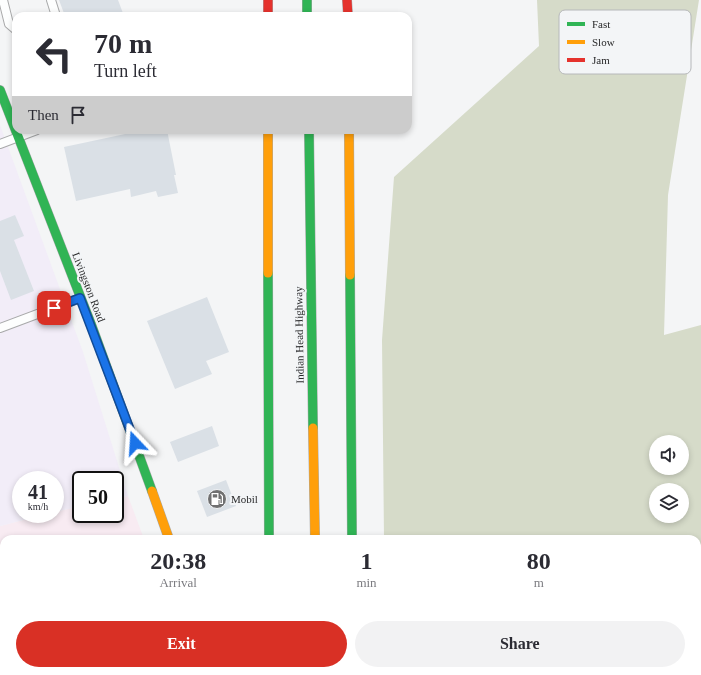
<!DOCTYPE html>
<style>
:root{--surface:#fff;--page:#f2f2f3;--text:#2b2b33;--muted:#7c7c81;--accent:#d93025}
body{margin:0;font-family:Georgia,serif;background:var(--page);color:var(--text);height:100vh;display:flex;flex-direction:column;font-size:15px;white-space:nowrap}
*{box-sizing:border-box;margin:0}
p{font-size:13px;color:var(--muted)}
.icon{flex:none;width:22px;height:22px;fill:none;stroke:currentColor;stroke-width:2;stroke-linecap:round;stroke-linejoin:round}
.map{position:relative;flex:1;overflow:hidden}
.drawer{position:absolute;left:0px;top:535px;width:701px;height:140px;display:flex;flex-direction:column;background:var(--surface);border-radius:12px 12px 0 0;box-shadow:0 2px 6px #0003}
.drawer>*{flex:none}
.banner{position:absolute;left:12px;top:12px;width:400px;height:122px;border-radius:12px;box-shadow:0 2px 6px #0003;background:#fff;color:var(--text);overflow:hidden}
.controls{position:absolute;left:649px;top:435px;display:grid;gap:8px}
.controls a{display:grid;place-items:center;width:40px;height:40px;border-radius:50%;background:var(--surface);box-shadow:0 2px 6px #0003;font-size:20px}
.speed{position:absolute;left:12px;top:471px;display:flex;gap:8px;font-size:20px;font-weight:700;text-align:center}
.speed>*{display:grid;place-content:center;width:52px;height:52px;border-radius:50%;background:var(--surface);box-shadow:0 2px 6px #0003;line-height:1}
.speed small{font-size:10px;font-weight:400}
.speed .limit{border:2px solid #111;border-radius:6px;background:#fff;color:#111}
.pin{position:absolute;display:grid;place-items:center;width:34px;height:34px;color:#fff;margin:-17px;border-radius:8px;box-shadow:0 2px 6px #0006}
.me{position:absolute;width:44px;margin:-22px;rotate:340deg;stroke-linejoin:round;filter:drop-shadow(0 0 3px #0008)}
.turn{display:flex;align-items:center;gap:14px;height:84px;padding:0 16px;font-size:18px}
.turn .icon{width:52px;height:52px;stroke-width:2.5}
.turn b{display:block;font-size:28px;line-height:34px}
.then{display:flex;align-items:center;height:38px;padding:0 16px;background:#0003;gap:8px;font-size:15px}
.eta{display:flex;justify-content:space-evenly;align-items:center;height:68px;text-align:center}
.eta b{font-size:24px;font-weight:700;line-height:28px}
.primary-button{display:flex;gap:8px;margin-top:auto;padding:8px 16px}
.primary-button a{flex:1;height:46px;border-radius:24px;background:var(--accent);color:#fff;font-size:16px;font-weight:700;line-height:46px;text-align:center}
.primary-button a+a{background:var(--page);color:var(--text)}
.map>svg:first-child{display:block}
.commercial{fill:#f8ebf2}
.medical{fill:#f2edf8}
.green{fill:#d6dbc9;fill-rule:evenodd}
.building{fill:#dae0e6}
.lines{fill:none;stroke-linecap:round;stroke-linejoin:round}
.lane-casing{stroke:#a8a9aa;stroke-width:10}
.fast-casing{stroke:#a8a9aa;stroke-width:10}
.slow-casing{stroke:#a8a9aa;stroke-width:10}
.jam-casing{stroke:#a8a9aa;stroke-width:10}
.lane{stroke:#fdfefe;stroke-width:8}
.fast{stroke:#30b455;stroke-width:9}
.slow{stroke:#ff9f0a;stroke-width:9}
.jam{stroke:#e5322d;stroke-width:9}
.route-casing{stroke:#114b97;stroke-width:10}
.route{stroke:#1a73e8;stroke-width:7}
.labels{text-anchor:middle;stroke-width:4;stroke-linejoin:round;paint-order:stroke}
.street-label{font-size:11px;fill:#29292a;stroke:#f3f5f7}
.poi-label{font-size:11px;fill:#29292a;stroke:#f3f5f7;text-anchor:start}
.key{fill:#f3f5f7;stroke:#b6b8ba;stroke-width:1}
.key-label{font-size:11px;fill:#29292a}
</style>
<div class="map">
<svg width="701" height="675" viewBox="0 0 701 675">
<rect width="100%" height="100%" fill="#f4f5f6"/>
<polygon class="commercial" points="128,496 144,539 4,539 4,671 183,671 183,675 0,675 0,526 47,514 55,514 55,512 81,506 81,514 115,514 115,499"/>
<polygon class="medical" points="0,125 83,352 128,496 115,499 115,480 81,480 81,506 55,512 55,480 21,480 21,514 47,514 0,526"/>
<path class="green" d="M 537,0 L 699,0 L 668,195 L 664,335 L 701,325 L 701,675 L 385,675 L 385,671 L 697,671 L 697,539 L 384,539 L 382,340 L 394,177 L 539,46 ZM 656,442 L 682,442 L 682,468 L 656,468 ZM 656,490 L 682,490 L 682,516 L 656,516 Z"/>
<g class="building">
<polygon points="59,0 118,0 124,16 65,16"/>
<polygon points="144,130 167,130 176,175 174,175 178,193 158,197 156,191 131,197 130,189 76,201 64,147"/>
<polygon points="15,215 24,236 14,240 34,291 11,300 0,271 0,221"/>
<polygon points="207,297 229,352 206,361 212,374 175,389 147,321"/>
<polygon points="212,426 219,446 178,462 170,442"/>
<polygon points="226,480 236,506 207,517 197,491"/>
</g>
<g class="lines">
<g class="lane-casing">
<g id="lane">
<polyline points="3,0 9,24 16,30"/>
<polyline points="51,0 56,16"/>
<polyline points="0,144 37,130"/>
<polyline points="0,328 80,298"/>
<polyline points="64,671 65,675"/>
</g>
</g>
<g class="fast-casing">
<g id="fast">
<polyline points="307,0 307,16"/>
<polyline points="0,90 91,324 152,491"/>
<polyline points="309,130 313,428"/>
<polyline points="268,273 269,539"/>
<polyline points="350,275 352,539"/>
<polyline points="228,671 235,675"/>
<polyline points="271,671 271,675"/>
<polyline points="353,671 353,675"/>
</g>
</g>
<g class="slow-casing">
<g id="slow">
<polyline points="268,130 268,273"/>
<polyline points="349,130 350,275"/>
<polyline points="313,428 315,539"/>
<polyline points="152,491 169,539"/>
<polyline points="203,671 204,675"/>
</g>
</g>
<g class="jam-casing">
<g id="jam">
<polyline points="268,0 268,16"/>
<polyline points="347,0 348,16"/>
<polyline points="317,671 317,675"/>
</g>
</g>
<use href="#lane" class="lane"/>
<use href="#fast" class="fast"/>
<use href="#slow" class="slow"/>
<use href="#jam" class="jam"/>
</g>
<g class="lines">
<g class="route-casing">
<polyline id="route" points="54,308 80,298 135,443"/>
</g>
<use href="#route" class="route"/>
</g>
<defs>
<g id="fuel-disc" transform="scale(1)"><circle r="9.5" fill="#707071" stroke="#f3f5f7"/><path d="M-5.5-6h7V0h2V4h1.3V-2.5L3-4.5l.8-.8L6-3V5H2.5V1h-1V6h-7ZM-4.2-4.7v3.2H.2V-4.7Z" fill="#fff"/></g>
</defs>
<g fill-rule="evenodd">
<use href="#fuel-disc" x="217" y="499"/>
</g>
<g class="labels">
<g class="street-label">
<text transform="translate(89 287) rotate(69)" y="4">Livingston Road</text>
<text transform="translate(299 335) rotate(-91)" y="4">Indian Head Highway</text>
</g>
<g class="poi-label">
<text x="231" y="503">Mobil</text>
</g>
</g>
<rect x="559" y="10" width="132" height="64" rx="6" class="key"/>
<rect x="567" y="22" width="18" height="4" fill="#30b455"/>
<rect x="567" y="40" width="18" height="4" fill="#ff9f0a"/>
<rect x="567" y="58" width="18" height="4" fill="#e5322d"/>
<g class="key-label">
<text x="592" y="28">Fast</text>
<text x="592" y="46">Slow</text>
<text x="592" y="64">Jam</text>
</g>
</svg>
<div class="controls">
<a><svg class="icon" aria-label="sound" viewBox="0 0 24 24"><path d="M4 9h4l5-4v14l-5-4H4zM17 9q2 3 0 6"/></svg></a>
<a><svg class="icon" aria-label="layers" viewBox="0 0 24 24"><path d="M12 4l9 5-9 5-9-5zM3 14l9 5 9-5"/></svg></a>
</div>
<div class="speed"><div>41<small>km/h</small></div><div class="limit">50</div></div>
<div class="pin" style="left:54px;top:308px;background:#d93025"><svg class="icon" aria-label="arrive" viewBox="0 0 24 24"><path d="M6 21V4h12l-3 4 3 4H6"/></svg></div>
<svg class="me" style="left:135px;top:443px" viewBox="-20 -20 40 40"><path d="M0-17L14 15 0 8-14 15z" fill="#1a73e8" stroke="#fff" stroke-width="4"/></svg>
<div class="banner">
<div class="turn"><svg class="icon" aria-label="left" viewBox="0 0 24 24"><path d="M17 20v-9H6M10 6l-5 5 5 5"/></svg><div><b>70 m</b>Turn left</div></div>
<div class="then">Then<svg class="icon" aria-label="arrive" viewBox="0 0 24 24"><path d="M6 21V4h12l-3 4 3 4H6"/></svg></div>
</div>
<section class="drawer">
<div class="eta">
<div><b>20:38</b><p>Arrival</p></div>
<div><b>1</b><p>min</p></div>
<div><b>80</b><p>m</p></div>
</div>
<div class="primary-button"><a>Exit</a><a>Share</a></div>
</section>
</div>
